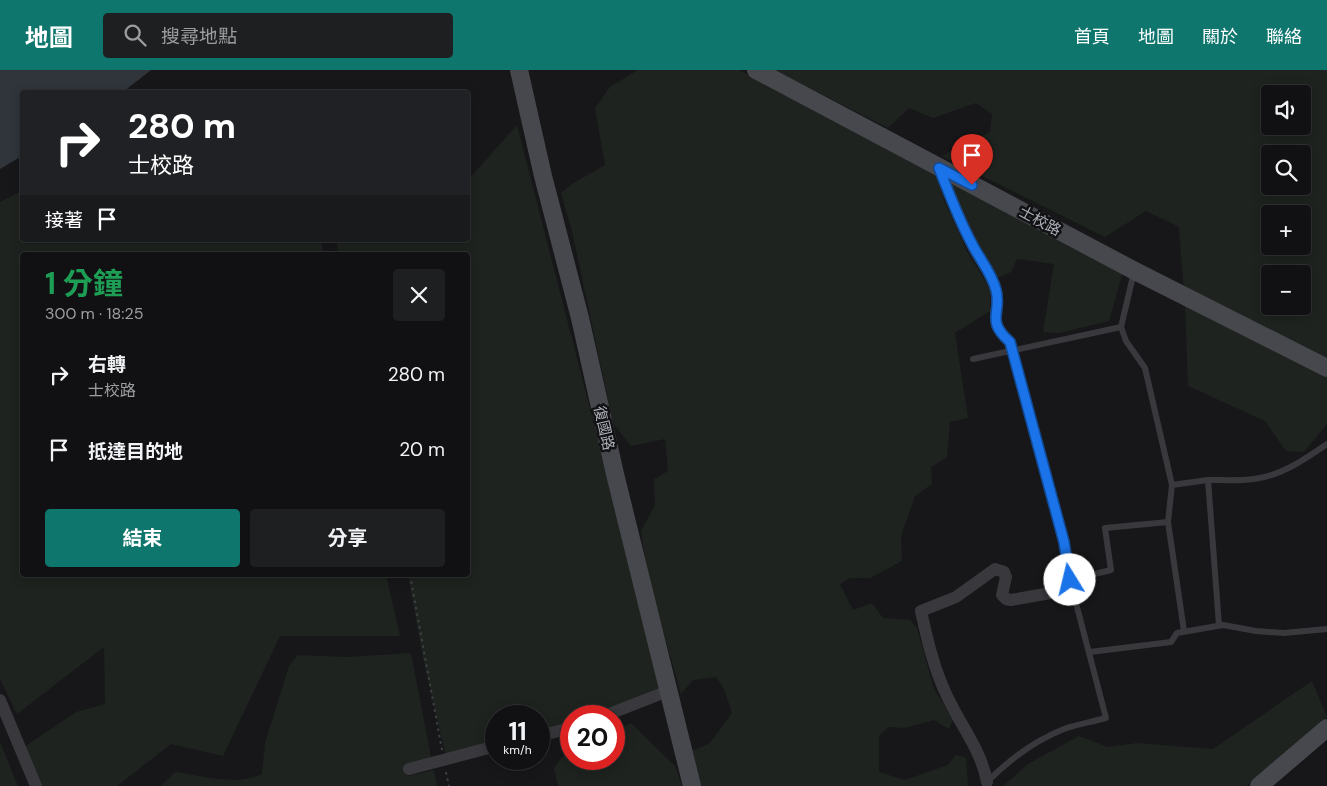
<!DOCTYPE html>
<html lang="zh-TW">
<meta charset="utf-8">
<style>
:root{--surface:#111113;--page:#1e1f21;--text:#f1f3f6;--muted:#9c9da0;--line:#303133;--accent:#0f766e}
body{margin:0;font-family:"DM Sans","Noto Sans TC",sans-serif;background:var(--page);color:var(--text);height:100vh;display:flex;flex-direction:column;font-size:19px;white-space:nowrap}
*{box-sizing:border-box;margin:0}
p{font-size:16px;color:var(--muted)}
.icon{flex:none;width:28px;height:28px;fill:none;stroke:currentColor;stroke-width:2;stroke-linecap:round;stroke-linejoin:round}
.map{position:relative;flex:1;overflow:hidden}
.sheet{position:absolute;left:20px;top:182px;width:450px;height:325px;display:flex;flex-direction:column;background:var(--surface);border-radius:5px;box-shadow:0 2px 12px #0003,0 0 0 1px var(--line)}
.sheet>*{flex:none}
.top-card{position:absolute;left:20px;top:20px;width:450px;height:152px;border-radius:5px;box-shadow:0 2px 12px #0003,0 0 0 1px var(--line);background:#202124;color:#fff;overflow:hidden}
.tools{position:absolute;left:1261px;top:15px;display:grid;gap:10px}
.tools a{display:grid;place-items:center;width:50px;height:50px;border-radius:5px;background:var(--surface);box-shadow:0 2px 12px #0003,0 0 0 1px var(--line);font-size:25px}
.speed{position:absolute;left:485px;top:635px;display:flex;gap:10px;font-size:25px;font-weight:700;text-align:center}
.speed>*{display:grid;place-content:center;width:65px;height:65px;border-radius:50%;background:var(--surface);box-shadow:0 2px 12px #0003,0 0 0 1px var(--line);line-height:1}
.speed small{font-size:12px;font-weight:400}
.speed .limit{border:8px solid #d22;background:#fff;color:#111}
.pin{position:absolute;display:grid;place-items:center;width:42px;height:42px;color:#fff;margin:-51px -21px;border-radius:50% 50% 50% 0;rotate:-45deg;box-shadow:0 0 5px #0007}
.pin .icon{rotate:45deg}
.me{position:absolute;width:55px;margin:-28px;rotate:351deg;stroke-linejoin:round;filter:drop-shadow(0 0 4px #0008)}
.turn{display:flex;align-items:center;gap:18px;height:105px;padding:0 25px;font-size:22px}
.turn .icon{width:65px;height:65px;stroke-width:2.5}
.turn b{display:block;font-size:35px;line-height:42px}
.then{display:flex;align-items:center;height:48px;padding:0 25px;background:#0003;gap:10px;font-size:19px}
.round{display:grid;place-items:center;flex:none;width:52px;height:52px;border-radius:5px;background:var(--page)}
.overview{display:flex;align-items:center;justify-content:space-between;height:85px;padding:0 25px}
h1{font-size:30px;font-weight:700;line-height:38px;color:#1e9e55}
.action{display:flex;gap:10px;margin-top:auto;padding:10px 25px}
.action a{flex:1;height:58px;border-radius:5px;background:var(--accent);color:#fff;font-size:20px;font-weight:700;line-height:58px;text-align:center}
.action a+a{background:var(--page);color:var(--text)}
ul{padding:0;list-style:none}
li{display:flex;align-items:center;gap:15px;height:75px;padding:0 25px}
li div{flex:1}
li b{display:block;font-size:19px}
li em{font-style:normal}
header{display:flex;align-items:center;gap:30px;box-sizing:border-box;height:70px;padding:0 25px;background:var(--accent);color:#fff}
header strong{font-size:24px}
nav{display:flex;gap:28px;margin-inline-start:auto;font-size:18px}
.search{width:350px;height:45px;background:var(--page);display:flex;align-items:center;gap:12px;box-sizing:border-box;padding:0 18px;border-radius:5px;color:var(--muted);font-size:19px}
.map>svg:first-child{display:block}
.green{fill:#1e231f;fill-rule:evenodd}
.water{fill:#2f353b}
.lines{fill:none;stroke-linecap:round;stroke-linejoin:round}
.path{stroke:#3f4044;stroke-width:2;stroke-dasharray:2.5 4;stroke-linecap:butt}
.lane{stroke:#39393d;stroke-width:6}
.street{stroke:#39393d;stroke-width:12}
.secondary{stroke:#47484d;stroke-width:18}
.route-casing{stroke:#114b97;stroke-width:12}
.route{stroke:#1a73e8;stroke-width:9}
.labels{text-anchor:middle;stroke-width:5;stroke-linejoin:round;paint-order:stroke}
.street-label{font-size:15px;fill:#abaeb7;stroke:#121214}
</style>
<header>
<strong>地圖</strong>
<div class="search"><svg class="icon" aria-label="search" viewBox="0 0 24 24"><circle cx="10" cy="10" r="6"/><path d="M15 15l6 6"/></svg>搜尋地點</div>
<nav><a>首頁</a><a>地圖</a><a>關於</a><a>聯絡</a></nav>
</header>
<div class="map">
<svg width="1327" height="716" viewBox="0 0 1327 716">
<rect width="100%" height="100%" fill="#171719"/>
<g class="green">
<polygon points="638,0 739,0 936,104 945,133 968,183 990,219 990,241 955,263 968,348 950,352 947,387 931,397 932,414 915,426 901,466 902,491 870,508 850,508 840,514 853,540 872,533 883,548 910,550 917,558 934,619 953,650 949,659 934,650 905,658 888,657 879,666 879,702 905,710 948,695 956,685 966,688 968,716 700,716 690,682 710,673 732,643 724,619 716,607 693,610 681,624 648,507 641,461 655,435 654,409 668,401 665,369 631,376 613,353 572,161 561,123 572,114 605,95 595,38 610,17"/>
<path d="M 774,0 L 1327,0 L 1327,354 L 1304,382 L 1286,381 L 1265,351 L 1188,316 L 1185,235 L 1179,157 L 1146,141 L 1105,167 L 942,86 L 990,62 L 992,44 L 976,33 L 933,48 L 909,38 L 888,58 ZM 1270,24 L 1302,24 L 1302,56 L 1270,56 ZM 1270,84 L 1302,84 L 1302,116 L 1270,116 ZM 1270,144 L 1302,144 L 1302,176 L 1270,176 ZM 1270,204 L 1302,204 L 1302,236 L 1270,236 Z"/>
<polygon points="517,55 662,619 603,643 593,646 571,646 571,652 539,662 539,646 496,646 496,673 446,687 423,588 408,505 468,505 468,185 339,185 336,170 468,170 468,110"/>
<polygon points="955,113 1117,197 1122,205 1109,251 1059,263 1043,262 1054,194 1017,189 1011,202 997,208 974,166 951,116"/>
<polygon points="22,121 22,170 321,170 324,185 22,185 22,505 386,505 400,566 280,566 223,686 171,674 117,716 41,716 24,677 76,642 105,634 104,577 17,644 0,609 0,132"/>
<path d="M 411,583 L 431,687 L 406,698 L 408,706 L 434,700 L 437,716 L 161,716 L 175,702 C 202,706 237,716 262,704 L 265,673 L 289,596 L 298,585 L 347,587 Z"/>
<polygon points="1312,611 1327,647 1247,716 1003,716 1028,694 1079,666 1108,677 1137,673 1213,679"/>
<polygon points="631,653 675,696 682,716 558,716 554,698 571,676 571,689 614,689 614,660"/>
<polygon points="0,672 18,716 0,716"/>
</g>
<polygon class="water" points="0,0 151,0 123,22 22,22 22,86 0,99"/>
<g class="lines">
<g class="path">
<polyline points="410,505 442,680"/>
<polyline points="446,702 449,716"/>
</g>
<g class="lane">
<polyline points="1134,202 1121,257 1126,271 1145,298 1172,415 1208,410 1219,555"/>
<polyline points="973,289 1121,257"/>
<path d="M 1208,410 C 1223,410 1239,411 1254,409 C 1281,406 1305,389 1327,374"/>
<polyline points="1168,452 1184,561"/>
<polyline points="1070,510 1111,500 1105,458 1168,452 1172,415"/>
<polyline points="1090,582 1171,572 1177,563 1223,555 1256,561 1284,563 1327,559"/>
<path d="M 987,712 C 1009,690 1036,670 1064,659 C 1078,654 1092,652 1106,648 L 1070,510 L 1064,472 L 1012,281"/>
</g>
<g class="street">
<path d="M 939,97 C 949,123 958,148 971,172 C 978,188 992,203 996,220 C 1002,243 985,250 1010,272 L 1012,281"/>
<polyline points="0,630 36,716"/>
<polyline points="604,646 668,621"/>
<polyline points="539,666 571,658"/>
<polyline points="409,699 496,676"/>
<path d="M 987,712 C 981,679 960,655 947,626 C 934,599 927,569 921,541 L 956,527 L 995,499 L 1004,502 L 1006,507 L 1002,525 L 1006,529 L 1011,530 L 1073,519"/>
</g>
<g class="secondary">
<polyline points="519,0 543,106 580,248 615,404 692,716"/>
<polyline points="756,0 1135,201 1327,298"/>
<polyline points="1259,716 1327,658"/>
</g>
</g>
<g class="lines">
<g class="route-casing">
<path id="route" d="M 972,115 L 939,98 C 949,123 958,148 971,172 C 978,187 992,203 996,220 C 1002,243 985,250 1010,272 L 1064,472 L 1070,510"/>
</g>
<use href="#route" class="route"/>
</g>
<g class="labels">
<g class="street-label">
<text transform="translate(1040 151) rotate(28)" y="5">士校路</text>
<text transform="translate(604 358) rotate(77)" y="5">復國路</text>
</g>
</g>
</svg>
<div class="tools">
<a><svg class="icon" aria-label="sound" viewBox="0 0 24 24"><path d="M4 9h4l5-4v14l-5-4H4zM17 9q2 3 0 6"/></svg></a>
<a><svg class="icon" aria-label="search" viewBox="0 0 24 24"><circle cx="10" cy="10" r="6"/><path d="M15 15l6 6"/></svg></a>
<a>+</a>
<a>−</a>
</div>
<div class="speed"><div>11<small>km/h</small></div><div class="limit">20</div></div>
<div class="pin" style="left:972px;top:115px;background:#d93025"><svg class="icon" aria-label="arrive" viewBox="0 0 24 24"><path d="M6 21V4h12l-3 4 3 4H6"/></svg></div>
<svg class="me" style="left:1070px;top:510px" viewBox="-20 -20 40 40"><circle r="19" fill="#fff"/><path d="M0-13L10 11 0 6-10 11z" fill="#1a73e8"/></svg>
<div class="top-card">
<div class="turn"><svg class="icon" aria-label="right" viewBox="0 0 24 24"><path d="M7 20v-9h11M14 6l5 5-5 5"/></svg><div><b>280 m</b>士校路</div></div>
<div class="then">接著<svg class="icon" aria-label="arrive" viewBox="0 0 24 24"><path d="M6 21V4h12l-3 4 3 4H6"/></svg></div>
</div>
<section class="sheet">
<div class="overview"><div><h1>1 分鐘</h1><p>300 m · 18:25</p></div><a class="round"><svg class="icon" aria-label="close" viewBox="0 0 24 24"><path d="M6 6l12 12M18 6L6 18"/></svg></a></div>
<ul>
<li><svg class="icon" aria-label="right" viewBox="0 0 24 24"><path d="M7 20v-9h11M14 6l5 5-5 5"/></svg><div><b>右轉</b><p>士校路</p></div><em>280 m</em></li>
<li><svg class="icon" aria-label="arrive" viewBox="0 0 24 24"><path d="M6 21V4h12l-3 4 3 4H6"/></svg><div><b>抵達目的地</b></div><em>20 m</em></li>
</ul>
<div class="action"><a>結束</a><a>分享</a></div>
</section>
</div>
